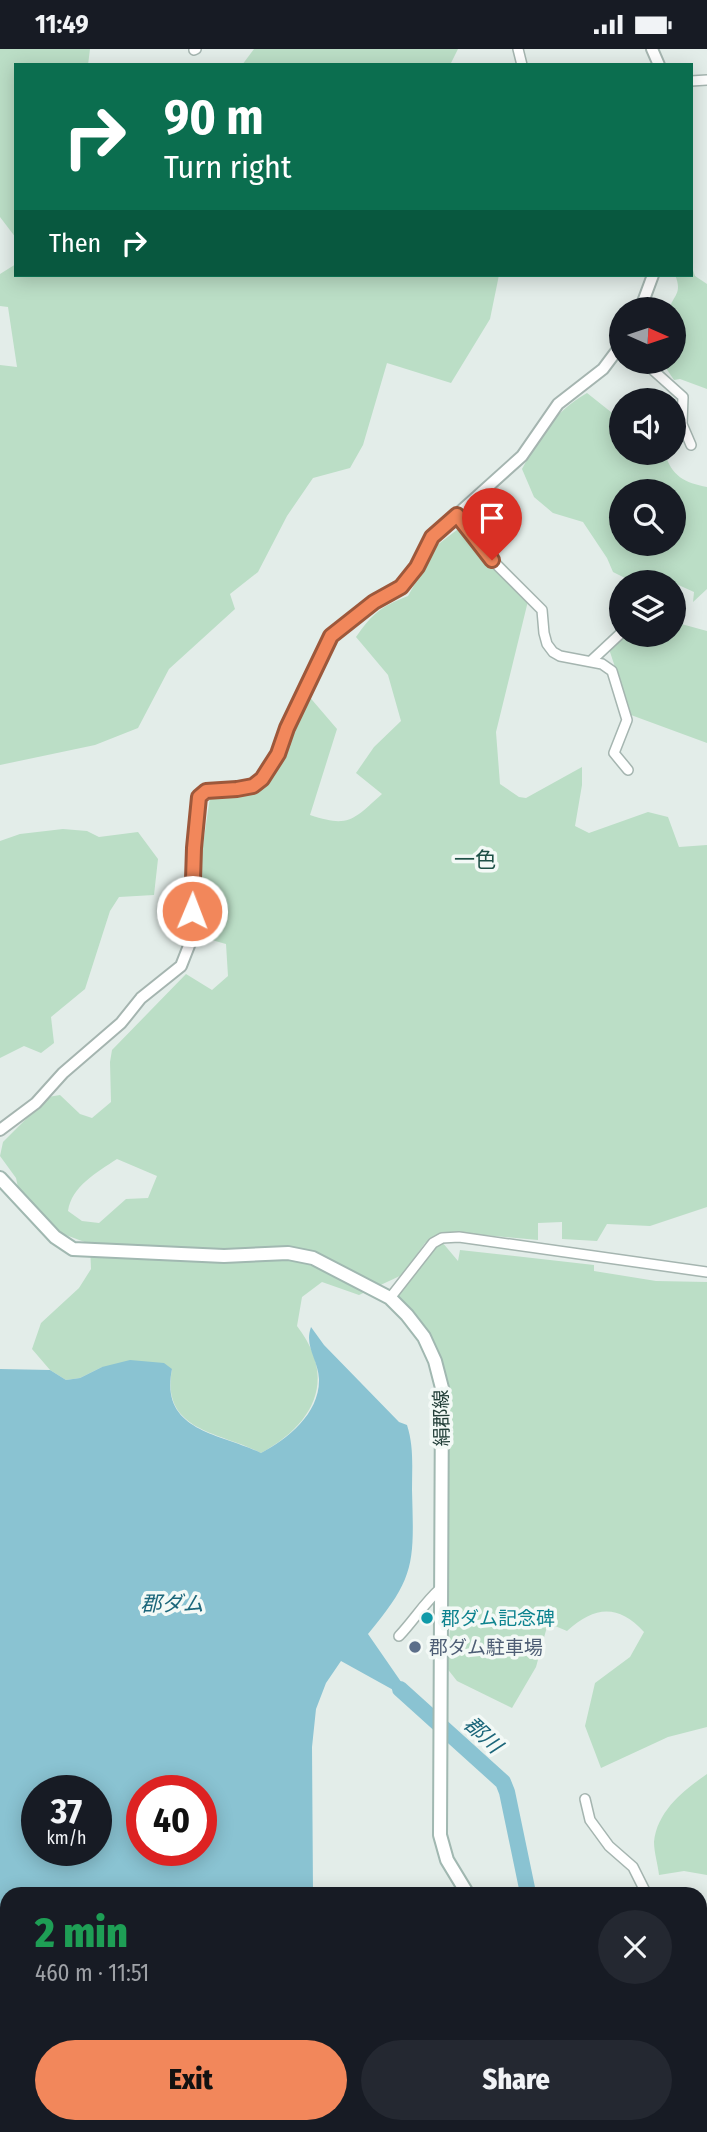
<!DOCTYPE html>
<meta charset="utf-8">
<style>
:root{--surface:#171b24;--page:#242831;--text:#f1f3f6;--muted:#9ea1a6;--accent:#f2875b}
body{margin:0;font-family:"Fira Sans Condensed","Noto Sans JP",sans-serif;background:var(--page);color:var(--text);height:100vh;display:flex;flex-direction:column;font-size:26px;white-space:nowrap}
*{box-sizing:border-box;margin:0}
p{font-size:23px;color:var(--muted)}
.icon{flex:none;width:38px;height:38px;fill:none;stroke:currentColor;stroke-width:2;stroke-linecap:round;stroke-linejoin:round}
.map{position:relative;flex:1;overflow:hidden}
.details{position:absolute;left:0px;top:1838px;width:707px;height:247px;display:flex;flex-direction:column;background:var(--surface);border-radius:21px 21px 0 0;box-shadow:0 4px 18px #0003}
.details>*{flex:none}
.top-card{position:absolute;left:14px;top:14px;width:679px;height:214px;border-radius:0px;box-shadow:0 4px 18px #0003;background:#0b6e4f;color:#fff;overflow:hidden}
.needle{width:46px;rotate:93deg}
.fabs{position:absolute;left:609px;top:248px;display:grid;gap:14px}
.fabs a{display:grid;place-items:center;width:77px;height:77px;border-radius:50%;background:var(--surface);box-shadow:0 4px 18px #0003;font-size:35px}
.speed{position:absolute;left:21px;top:1726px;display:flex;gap:14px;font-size:35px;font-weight:700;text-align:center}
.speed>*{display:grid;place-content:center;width:91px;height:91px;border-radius:50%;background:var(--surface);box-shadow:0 4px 18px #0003;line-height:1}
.speed small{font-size:18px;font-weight:400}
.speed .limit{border:10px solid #d22;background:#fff;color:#111}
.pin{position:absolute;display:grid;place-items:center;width:60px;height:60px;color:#fff;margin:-72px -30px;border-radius:50% 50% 50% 0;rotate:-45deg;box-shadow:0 0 7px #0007}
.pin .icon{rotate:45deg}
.me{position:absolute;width:77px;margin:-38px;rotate:1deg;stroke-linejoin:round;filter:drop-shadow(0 0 5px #0008)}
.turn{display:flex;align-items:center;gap:24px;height:147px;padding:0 35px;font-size:32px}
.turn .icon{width:91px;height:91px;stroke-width:2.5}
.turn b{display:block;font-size:49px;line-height:60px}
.then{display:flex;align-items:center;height:66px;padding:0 35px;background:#0003;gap:14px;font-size:26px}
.round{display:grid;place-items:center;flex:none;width:74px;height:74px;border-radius:37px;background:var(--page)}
.overview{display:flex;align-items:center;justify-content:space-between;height:119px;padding:0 35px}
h1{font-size:42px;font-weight:800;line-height:52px;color:#1e9e55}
.button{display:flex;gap:14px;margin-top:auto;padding:14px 35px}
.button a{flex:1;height:80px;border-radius:42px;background:var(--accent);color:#111;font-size:28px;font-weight:800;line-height:80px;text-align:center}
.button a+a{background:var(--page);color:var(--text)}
.status{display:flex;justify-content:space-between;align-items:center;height:49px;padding:0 35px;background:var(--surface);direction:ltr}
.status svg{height:19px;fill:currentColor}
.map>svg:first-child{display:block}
.green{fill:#bbdec6;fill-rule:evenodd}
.water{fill:#8ac3d2;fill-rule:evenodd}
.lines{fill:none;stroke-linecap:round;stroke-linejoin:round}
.river{stroke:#8ac3d2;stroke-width:16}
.minor-casing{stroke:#a5b5b0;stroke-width:12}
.tertiary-casing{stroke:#a5b5b0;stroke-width:14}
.secondary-casing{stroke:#a1b8b1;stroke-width:16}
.minor{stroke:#fff;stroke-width:9}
.tertiary{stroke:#fff;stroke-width:10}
.secondary{stroke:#fff;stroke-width:12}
.route-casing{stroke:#9d583b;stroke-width:18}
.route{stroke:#f2875b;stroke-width:12}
.culture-dot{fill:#0f9aa8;stroke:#f3f9f6;stroke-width:2.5}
.service-dot{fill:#5c6f8a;stroke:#f3f9f6;stroke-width:2.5}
.labels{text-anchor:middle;stroke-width:7;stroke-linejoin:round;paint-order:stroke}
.street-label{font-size:19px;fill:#223e38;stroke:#f3f9f6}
.culture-label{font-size:19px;fill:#0d838f;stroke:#f3f9f6;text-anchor:start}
.service-label{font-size:19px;fill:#4e5e75;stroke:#f3f9f6;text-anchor:start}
.neighbourhood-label{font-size:21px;fill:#1e5047;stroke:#f3f9f6}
.water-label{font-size:21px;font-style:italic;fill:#1c667a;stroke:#f3f9f6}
</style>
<div class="status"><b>11:49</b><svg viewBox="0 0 49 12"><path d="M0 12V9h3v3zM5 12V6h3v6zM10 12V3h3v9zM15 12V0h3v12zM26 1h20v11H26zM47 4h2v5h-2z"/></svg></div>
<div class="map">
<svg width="707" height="2083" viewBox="0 0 707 2083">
<rect width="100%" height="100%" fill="#e3ede9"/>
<g class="green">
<polygon points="0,0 90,0 88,16 16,16 16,189 0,168"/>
<polygon points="254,0 458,0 450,16 242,16"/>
<polygon points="16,215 16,226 499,226 490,270 451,334 387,314 363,396 350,419 313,429 287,467 258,523 230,545 235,560 169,620 138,679 95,696 0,716 0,316 17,318 8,258 0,257 0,225"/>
<path d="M 691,215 L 695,227 L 707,235 L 707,340 L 680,330 L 674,331 L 666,319 L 666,313 L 674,313 L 674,261 L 669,261 C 673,246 683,245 675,226 L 691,226 Z"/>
<path d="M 587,344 L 621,371 L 621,404 L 665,404 C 671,427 685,434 707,438 L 707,540 L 693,553 L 694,543 L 674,534 L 635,534 L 613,523 L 607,509 L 583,473 L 553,464 L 534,448 L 522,420 C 541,386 553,364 587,344 ZM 621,443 L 674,443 L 674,495 L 621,495 Z"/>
<path d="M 462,477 C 487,498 517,520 528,552 L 496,683 L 500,735 L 519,748 L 526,749 L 582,718 L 582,736 L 575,777 L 589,784 L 648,763 L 668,768 L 679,798 L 707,796 L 707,1158 L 650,1177 L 607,1175 L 597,1192 L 562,1190 L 562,1173 L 538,1174 L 538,1191 L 473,1185 L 443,1187 L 425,1194 L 402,1226 L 359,1246 L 322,1233 L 302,1248 L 297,1277 C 338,1330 314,1375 261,1404 C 221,1383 160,1383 172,1320 L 102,1318 L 80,1329 L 66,1331 L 50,1321 L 32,1300 L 41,1274 L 79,1239 L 91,1220 L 90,1195 L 63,1185 L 19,1143 L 16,1129 L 0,1107 L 3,1093 L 48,1048 L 60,1046 L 80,1065 L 92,1069 L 111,1053 L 110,1013 L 112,1001 L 186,925 L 212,941 L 228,927 L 226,895 L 201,888 L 203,870 L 200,817 L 210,748 L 260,742 L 279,718 L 307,645 L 337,680 L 310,766 C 349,779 353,771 382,745 L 356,724 L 374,698 L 401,672 L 388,626 L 356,588 C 373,564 380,558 408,547 L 436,497 ZM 117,1110 L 157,1127 L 148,1149 L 126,1150 L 99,1174 L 82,1172 L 68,1162 C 72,1137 96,1124 117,1110 Z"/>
<polygon points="674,573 707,582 707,694 631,666 608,597 623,586 674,586"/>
<polygon points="63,780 87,782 99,788 138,783 158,810 154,846 119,848 110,862 85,940 51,968 54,994 41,1004 24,997 0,1009 0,792 20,785"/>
<path d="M 442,1193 L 458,1212 L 460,1201 L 594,1216 L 594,1222 L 656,1232 L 707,1233 L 707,1678 L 668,1688 L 601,1719 L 585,1677 L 595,1634 L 630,1608 L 644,1583 C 618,1555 595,1557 567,1582 L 548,1574 L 536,1618 L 512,1659 L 457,1632 L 446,1618 L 450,1580 L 468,1565 L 449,1576 L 448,1350 L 437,1302 L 396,1249 L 426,1206 Z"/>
<path d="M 707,1725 L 707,1826 L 684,1822 L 659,1826 C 658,1816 654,1803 654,1793 C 657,1762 684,1741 707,1725 Z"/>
<polygon points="18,2077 192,2077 194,2083 18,2083"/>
</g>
<g class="water">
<path d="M 311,1278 L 324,1296 L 399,1373 L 407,1376 C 414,1398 412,1418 412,1441 C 414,1514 416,1528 368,1585 L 415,1653 L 341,1612 L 326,1634 L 316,1660 L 312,1698 L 313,1844 L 7,1844 L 7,2077 L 18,2077 L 18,2083 L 0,2083 L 0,1320 L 50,1321 L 66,1331 L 80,1329 L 102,1318 L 130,1311 L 164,1314 L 172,1320 C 159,1383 221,1384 261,1404 C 288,1390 320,1364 319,1330 C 318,1310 304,1298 311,1278 ZM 37,1741 L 96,1741 L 96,1801 L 37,1801 ZM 142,1741 L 201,1741 L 201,1801 L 142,1801 Z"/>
<polygon points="192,2077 312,2077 311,2083 194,2083"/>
</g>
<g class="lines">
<g class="river">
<polyline points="400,1640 503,1733 507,1743 528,1844"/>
<polyline points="700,2028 707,2030"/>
</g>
<g class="minor-casing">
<g id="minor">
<polyline points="518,0 522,16"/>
<polyline points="194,1 196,0"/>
<polyline points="691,32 707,31"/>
<polyline points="644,313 683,348 682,375 691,396"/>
<polyline points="457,466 492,511 542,561 544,584 547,595 553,603 560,607 602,615 612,622 627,671 614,704 628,721"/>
<polyline points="591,612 621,584"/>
<polyline points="390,1249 433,1194 442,1189 459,1188 707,1223"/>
<path d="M 399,1587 C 414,1571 425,1553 441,1539"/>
<polyline points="585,1750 590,1771 609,1797 633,1818 646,1844"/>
<polyline points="700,2076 707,2078"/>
</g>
</g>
<g class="tertiary-casing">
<g id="tertiary">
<polyline points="652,0 659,16"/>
<polyline points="640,261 653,226"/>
<polyline points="0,1081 36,1054 63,1024 121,974 141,949 181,917 192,889 194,799 199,748 206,742 237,740 253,737 262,730 278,705 287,679 331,587 374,553 401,538 417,518 432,488 522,407 558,355 603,320 621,296"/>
</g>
</g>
<g class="secondary-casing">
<g id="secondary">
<polyline points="0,1129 55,1188 73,1200 224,1207 288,1204 313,1209 390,1249 407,1266 424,1288 435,1312 442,1339 440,1786 447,1811 467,1844"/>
<polyline points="700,1950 707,1951"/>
</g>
</g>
<use href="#minor" class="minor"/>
<use href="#tertiary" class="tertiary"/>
<use href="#secondary" class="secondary"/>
</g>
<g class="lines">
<g class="route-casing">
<polyline id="route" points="192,862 194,799 199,748 206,742 237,740 253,737 262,730 278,705 287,679 331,587 374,553 401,538 417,518 432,488 457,466 492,511"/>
</g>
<use href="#route" class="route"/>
</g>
<circle class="culture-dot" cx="427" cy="1569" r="7"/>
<circle class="service-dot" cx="415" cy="1598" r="7"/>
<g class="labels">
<g class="street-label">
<text transform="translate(441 1369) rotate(-91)" y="7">絹郡線</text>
</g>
<g class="culture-label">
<text x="441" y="1576">郡ダム記念碑</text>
</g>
<g class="service-label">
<text x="429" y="1605">郡ダム駐車場</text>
</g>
<g class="neighbourhood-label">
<text x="475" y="818">一色</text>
</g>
<g class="water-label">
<text x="172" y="1562">郡ダム</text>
<text transform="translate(483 1686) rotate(43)" y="7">郡川</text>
</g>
</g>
</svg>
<div class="fabs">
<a><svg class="needle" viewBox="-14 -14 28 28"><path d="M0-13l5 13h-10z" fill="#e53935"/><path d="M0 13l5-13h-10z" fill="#9ea1a6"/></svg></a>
<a><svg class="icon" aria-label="sound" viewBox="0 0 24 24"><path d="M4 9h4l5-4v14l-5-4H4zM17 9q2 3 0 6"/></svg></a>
<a><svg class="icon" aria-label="search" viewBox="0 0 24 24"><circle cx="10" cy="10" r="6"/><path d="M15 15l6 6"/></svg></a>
<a><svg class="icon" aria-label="layers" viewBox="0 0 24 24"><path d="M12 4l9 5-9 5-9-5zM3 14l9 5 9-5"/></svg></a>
</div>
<div class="speed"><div>37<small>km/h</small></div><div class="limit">40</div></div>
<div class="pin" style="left:492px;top:511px;background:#d93025"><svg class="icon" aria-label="arrive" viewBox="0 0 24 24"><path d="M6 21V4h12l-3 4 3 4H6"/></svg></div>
<svg class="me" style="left:192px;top:862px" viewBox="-20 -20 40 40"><circle r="17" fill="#f2875b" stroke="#fff" stroke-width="3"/><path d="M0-11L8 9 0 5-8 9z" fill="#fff"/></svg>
<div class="top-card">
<div class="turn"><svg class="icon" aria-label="right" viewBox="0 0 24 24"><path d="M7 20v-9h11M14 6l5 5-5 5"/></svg><div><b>90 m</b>Turn right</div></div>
<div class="then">Then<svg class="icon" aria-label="right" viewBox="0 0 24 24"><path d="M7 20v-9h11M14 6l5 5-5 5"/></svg></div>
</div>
<section class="details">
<div class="overview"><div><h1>2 min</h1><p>460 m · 11:51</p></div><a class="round"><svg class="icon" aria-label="close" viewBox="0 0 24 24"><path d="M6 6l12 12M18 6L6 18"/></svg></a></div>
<div class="button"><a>Exit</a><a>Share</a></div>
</section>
</div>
